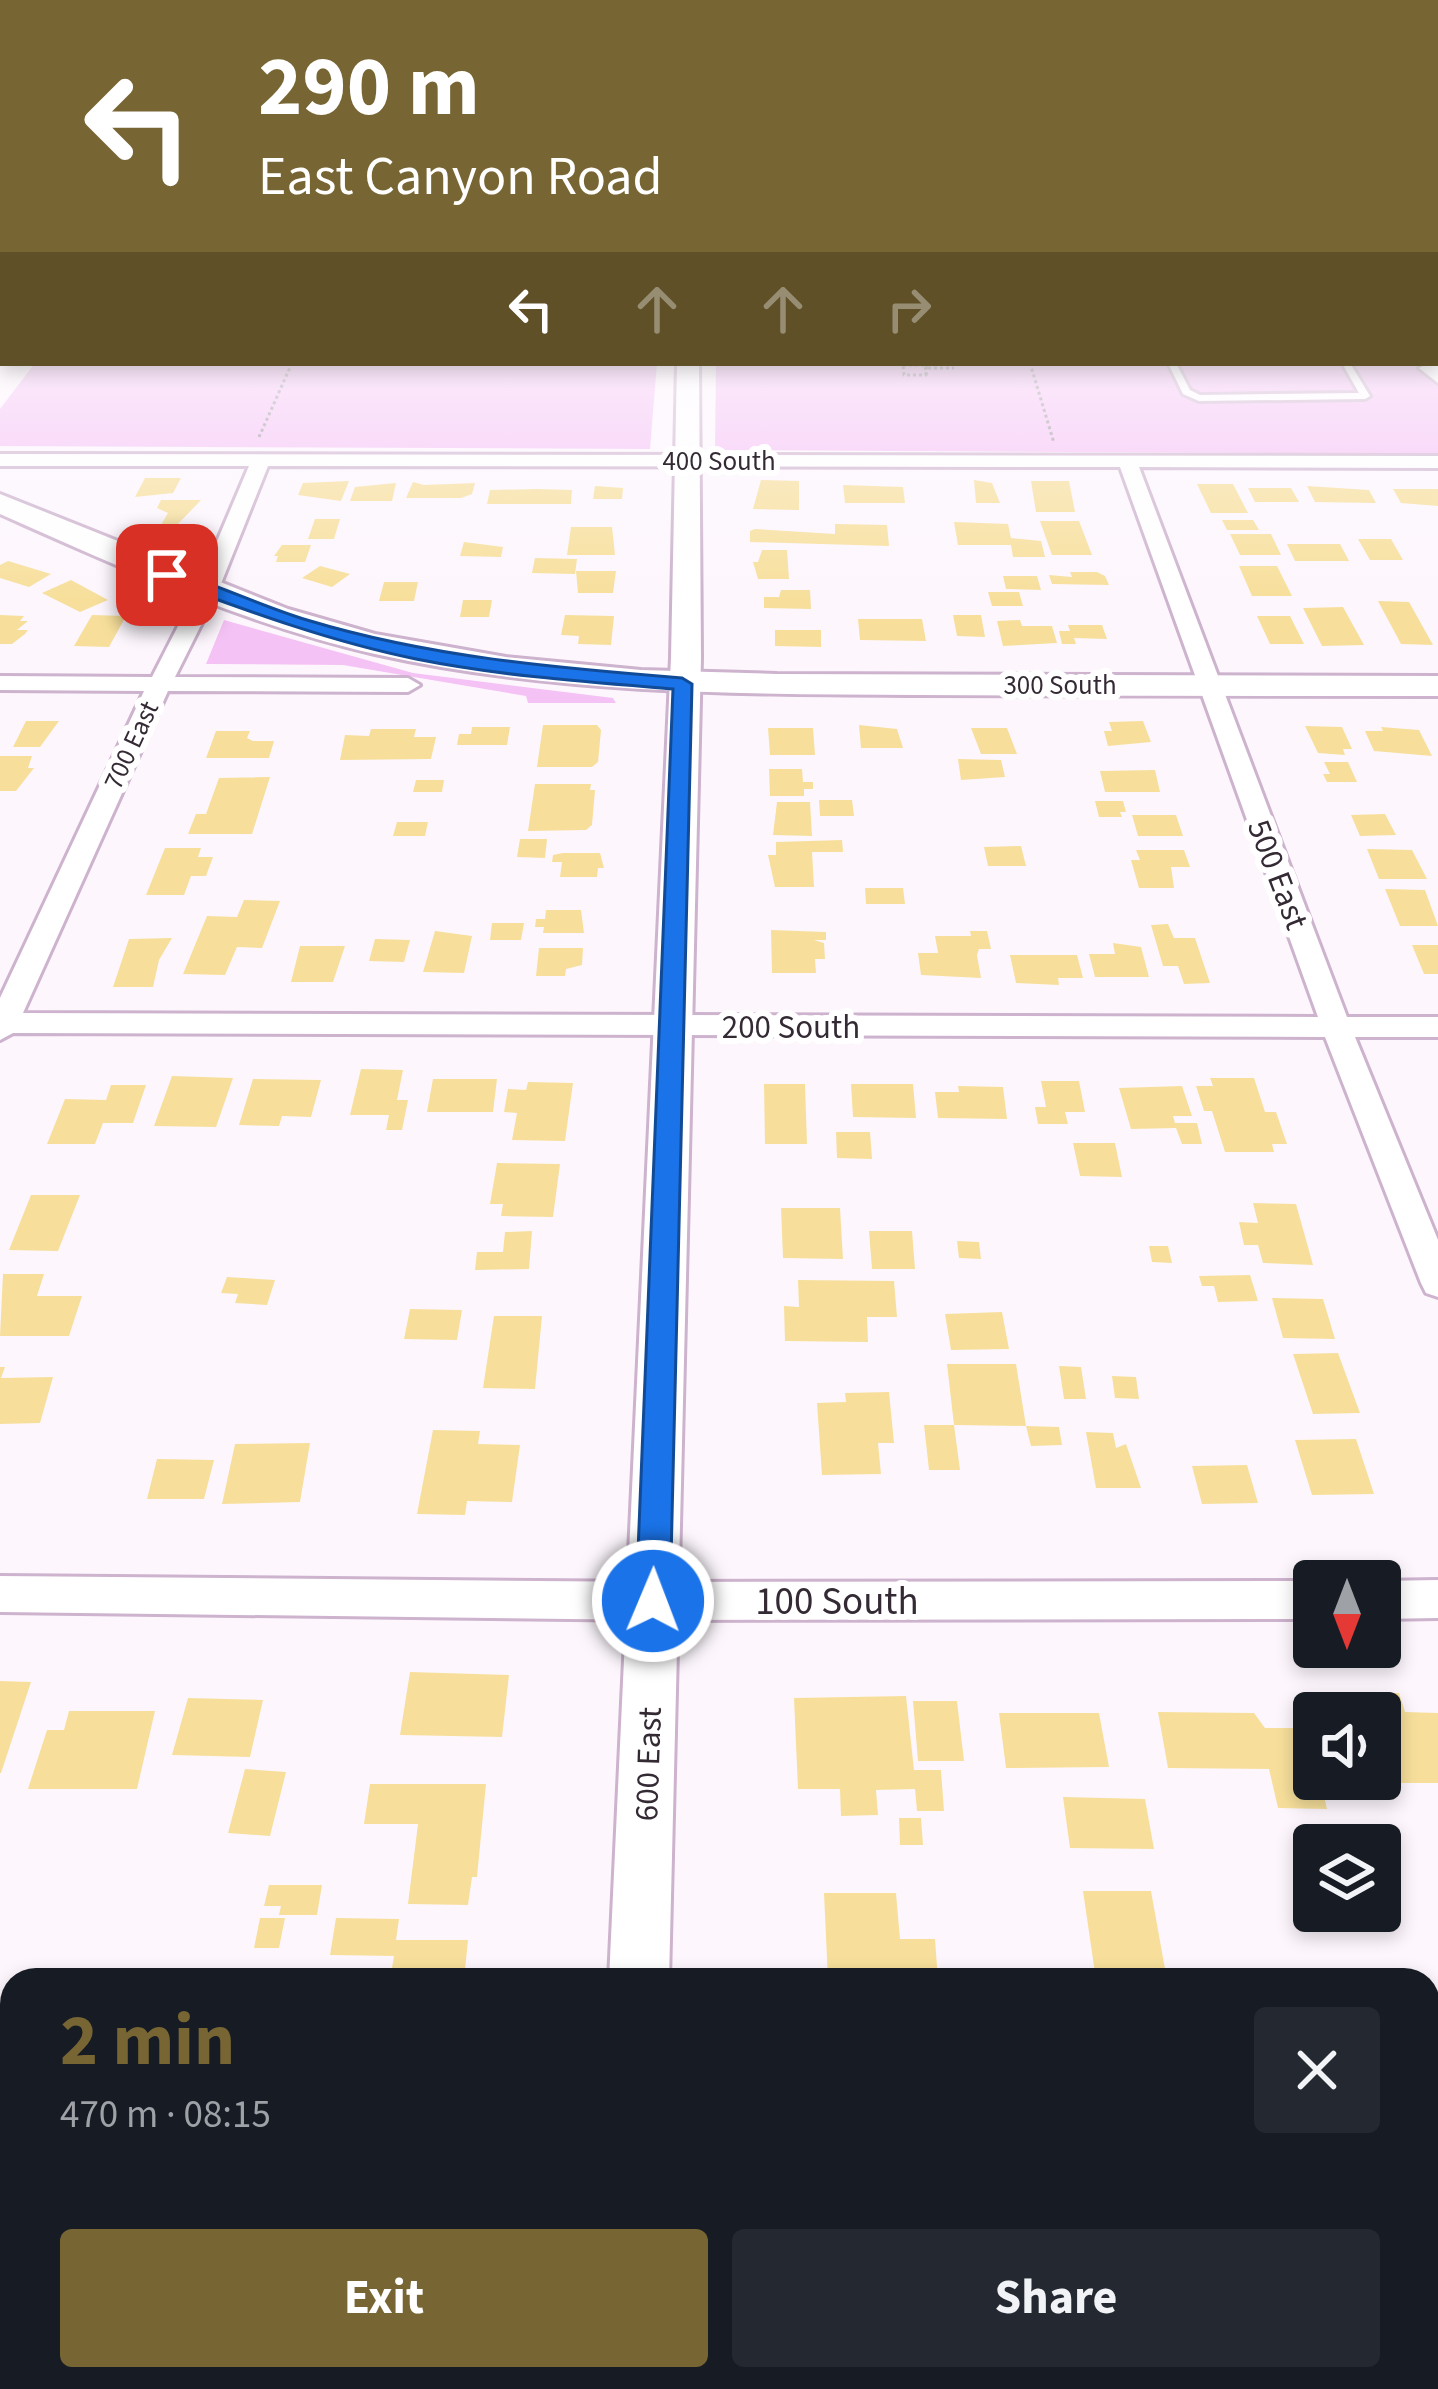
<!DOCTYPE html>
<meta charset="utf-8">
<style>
:root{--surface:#171b24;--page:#242831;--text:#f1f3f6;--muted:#9ea1a6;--accent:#776533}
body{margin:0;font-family:"Source Sans 3",sans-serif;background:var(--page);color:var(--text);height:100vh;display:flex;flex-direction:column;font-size:45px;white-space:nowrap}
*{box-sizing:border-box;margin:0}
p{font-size:39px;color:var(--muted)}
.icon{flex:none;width:66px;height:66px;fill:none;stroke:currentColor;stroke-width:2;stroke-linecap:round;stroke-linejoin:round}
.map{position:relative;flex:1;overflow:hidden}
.side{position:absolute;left:0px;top:1968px;width:1440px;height:423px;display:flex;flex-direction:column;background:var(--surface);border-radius:36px 36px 0 0;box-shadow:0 6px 18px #0003}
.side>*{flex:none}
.top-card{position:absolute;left:0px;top:0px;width:1440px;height:366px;box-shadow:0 6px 18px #0003;background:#776533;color:#fff;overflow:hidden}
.needle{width:78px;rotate:180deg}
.buttons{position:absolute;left:1293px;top:1560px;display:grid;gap:24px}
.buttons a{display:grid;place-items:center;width:108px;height:108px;border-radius:12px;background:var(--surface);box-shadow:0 6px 18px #0003;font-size:60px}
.pin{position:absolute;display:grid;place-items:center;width:102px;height:102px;color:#fff;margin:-51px;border-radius:24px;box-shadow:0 6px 18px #0006}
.me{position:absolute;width:132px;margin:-66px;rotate:1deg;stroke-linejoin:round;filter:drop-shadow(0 0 9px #0008)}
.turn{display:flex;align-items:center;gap:42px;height:252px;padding:0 60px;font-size:54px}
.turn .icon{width:156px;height:156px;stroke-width:2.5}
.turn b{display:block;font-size:84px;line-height:102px}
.lanes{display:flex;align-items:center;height:114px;padding:0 60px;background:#0003;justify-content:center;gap:60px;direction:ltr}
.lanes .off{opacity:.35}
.round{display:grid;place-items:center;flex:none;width:126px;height:126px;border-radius:12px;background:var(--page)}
.overview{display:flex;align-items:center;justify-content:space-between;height:204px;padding:0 60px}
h1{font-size:72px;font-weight:700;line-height:90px;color:var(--accent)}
.action{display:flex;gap:24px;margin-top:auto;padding:24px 60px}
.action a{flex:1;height:138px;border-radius:12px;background:var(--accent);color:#fff;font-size:48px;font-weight:700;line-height:138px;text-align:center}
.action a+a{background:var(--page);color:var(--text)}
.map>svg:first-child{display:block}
.green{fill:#f5c2f5}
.building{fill:#f7df9b}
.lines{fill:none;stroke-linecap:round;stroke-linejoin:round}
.service-casing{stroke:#cdb3cd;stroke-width:6}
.pedestrian-casing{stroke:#cdb3cd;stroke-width:6}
.minor-casing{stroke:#cdb3cd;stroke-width:6}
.tertiary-casing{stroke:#cdb3cd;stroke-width:6}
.secondary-casing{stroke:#cdb3cd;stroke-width:6}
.path{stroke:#9e969e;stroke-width:3;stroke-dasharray:3 3;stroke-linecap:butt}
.service{fill:#fff;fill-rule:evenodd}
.pedestrian{fill:#fff;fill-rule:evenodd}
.minor{fill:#fff;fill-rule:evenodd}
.tertiary{fill:#fff;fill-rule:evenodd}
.secondary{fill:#fff;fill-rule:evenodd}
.route{fill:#1a73e8;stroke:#114b97;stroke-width:3}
.labels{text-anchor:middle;stroke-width:12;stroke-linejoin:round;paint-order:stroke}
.far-street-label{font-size:27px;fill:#342a34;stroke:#fff}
.street-label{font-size:33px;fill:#342a34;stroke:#fff}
.near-street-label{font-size:39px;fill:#342a34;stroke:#fff}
</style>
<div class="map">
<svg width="1438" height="2389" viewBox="0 0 1438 2389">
<rect width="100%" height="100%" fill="#fdf7fd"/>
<g class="green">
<polygon points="1438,265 1438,454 715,450 716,363 1437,363"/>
<polygon points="35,363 657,363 650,449 0,446 0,409"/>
<polygon points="224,620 413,673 613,698 616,703 528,703 526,696 343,665 206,664"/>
</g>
<g class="building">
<polygon points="145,478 181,478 173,493 135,497"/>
<polygon points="761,480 799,481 799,510 753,509"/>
<polygon points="974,480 992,483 1000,503 976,503"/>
<polygon points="349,481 341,501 298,495 303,483"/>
<polygon points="1031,481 1069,481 1075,512 1036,512"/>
<polygon points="413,482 424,485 475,483 472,494 461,498 406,498"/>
<polygon points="396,483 392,501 350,501 355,487"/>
<polygon points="1197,484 1233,484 1248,513 1211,513"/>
<polygon points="843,485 903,487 905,503 845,503"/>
<polygon points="595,486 623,488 622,499 593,499"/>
<polygon points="1307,486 1369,490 1376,503 1315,502"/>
<polygon points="1248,488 1291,488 1299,502 1255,502"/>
<polygon points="1393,489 1438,489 1438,506 1401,503"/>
<polygon points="490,490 538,489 572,490 571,504 487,504"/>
<polygon points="161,500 201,500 177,525 161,525 168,513 157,508"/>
<polygon points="315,519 340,519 334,539 308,539"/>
<polygon points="1222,520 1253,520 1259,530 1227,530"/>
<polygon points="1040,521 1079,521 1092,555 1052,555"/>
<polygon points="954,522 1008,524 1011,538 1041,541 1045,557 1013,557 1011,545 958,545"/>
<polygon points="835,524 887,525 889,546 750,542 750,531 755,529 835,534"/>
<polygon points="571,527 612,527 615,555 567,555"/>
<polygon points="1230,534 1271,534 1281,555 1240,555"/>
<polygon points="1358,539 1391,539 1403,560 1370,560"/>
<polygon points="464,542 503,547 501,557 460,556"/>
<polygon points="1287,544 1340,544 1349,561 1295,561"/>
<polygon points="282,545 311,545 305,562 276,562 278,556 274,556"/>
<polygon points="762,550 787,550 789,579 758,579 753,562 758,562"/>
<polygon points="535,558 577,559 575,574 532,573"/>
<polygon points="8,561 51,574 29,587 0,578 0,565"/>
<polygon points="320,566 350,574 332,587 302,578"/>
<polygon points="1239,566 1277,566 1292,596 1252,596"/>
<polygon points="576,571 616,571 613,593 578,593"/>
<polygon points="1070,572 1097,572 1105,576 1109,585 1052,584 1049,575 1072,577"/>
<polygon points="1003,576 1037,576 1041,590 1006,589"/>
<polygon points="71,580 108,600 80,612 42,593"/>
<polygon points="384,582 418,582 414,601 379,601"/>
<polygon points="781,590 810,590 811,609 764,608 764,597 779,597"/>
<polygon points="988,592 1019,592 1023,606 992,606"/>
<polygon points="463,600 492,600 489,617 460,617"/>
<polygon points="1378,601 1409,602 1433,645 1401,644"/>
<polygon points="1343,607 1364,645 1322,646 1303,608"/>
<polygon points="0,615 24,616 20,621 28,621 17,630 28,630 25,634 12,644 0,644"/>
<polygon points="92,615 126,616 109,647 74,646"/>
<polygon points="565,615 614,616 611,645 578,644 579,636 561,635"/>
<polygon points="953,615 981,615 985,637 957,636"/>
<polygon points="1257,616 1290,616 1304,644 1270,644"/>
<polygon points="858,619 922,619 926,641 860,640"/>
<polygon points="1020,620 1022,626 1052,626 1057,643 1003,646 997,621"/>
<polygon points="1068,625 1102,625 1107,639 1074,638 1076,644 1062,644 1059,631 1070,631"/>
<polygon points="775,630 821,630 821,647 775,646"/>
<polygon points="26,721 59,721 40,747 13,747"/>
<polygon points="1143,721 1151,742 1108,746 1104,731 1112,731 1109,722"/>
<polygon points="543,725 597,725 601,730 598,762 592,767 537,767"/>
<polygon points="859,725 897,729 903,748 861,748"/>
<polygon points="1305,726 1342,727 1352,749 1343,749 1345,755 1318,753"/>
<polygon points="472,727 510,727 507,745 457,745 459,734 471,734"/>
<polygon points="1381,727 1419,730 1432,756 1374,751 1365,731 1383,731"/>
<polygon points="768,728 813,728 815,755 770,755"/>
<polygon points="971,728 1007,728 1017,754 981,754"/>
<polygon points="371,729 416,729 414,737 436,737 431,759 340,760 345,735 369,736"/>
<polygon points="216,731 250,731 247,738 253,741 274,741 269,758 206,758"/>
<polygon points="0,756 32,756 28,768 34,768 16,791 0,791"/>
<polygon points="958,759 1001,760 1005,777 961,780"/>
<polygon points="1324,762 1348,762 1357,782 1327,782 1323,774 1330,774"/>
<polygon points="769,769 802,769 803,782 813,782 813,789 804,789 804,796 770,796"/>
<polygon points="1155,770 1160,792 1105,792 1100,771"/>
<polygon points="270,777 252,834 188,834 196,814 206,814 219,778"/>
<polygon points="416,780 444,780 442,792 413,792"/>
<polygon points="535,784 591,784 590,790 595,790 592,825 586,830 528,831"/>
<polygon points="819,800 852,800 854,816 820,816"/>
<polygon points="1095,801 1123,801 1126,812 1120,812 1122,817 1099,817"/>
<polygon points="777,802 810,802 812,836 773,835"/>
<polygon points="1385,814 1396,835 1360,836 1351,815"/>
<polygon points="1132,815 1176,815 1183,836 1138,836"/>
<polygon points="397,822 428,822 425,836 393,836"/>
<polygon points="520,839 547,839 545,858 517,857"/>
<polygon points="842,840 843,852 812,852 814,887 775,887 768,855 776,855 776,842"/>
<polygon points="1021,846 1026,866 988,866 984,847"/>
<polygon points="165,848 201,848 198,857 213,857 206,876 191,876 184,895 146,895"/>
<polygon points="1367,849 1412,850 1427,879 1379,879"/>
<polygon points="1136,850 1184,850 1190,867 1171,867 1174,888 1139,888 1131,860 1140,860"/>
<polygon points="563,853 600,853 604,868 598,868 597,877 560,877 562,862 552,862 553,855"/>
<polygon points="865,888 903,888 905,904 866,904"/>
<polygon points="1385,889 1425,890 1438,926 1400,926"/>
<polygon points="244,900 280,901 262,948 237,947 225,975 183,974 207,916 237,917"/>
<polygon points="546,910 581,910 584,933 543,933 544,927 535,927 536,919 545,919"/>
<polygon points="492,923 524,923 521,940 490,940"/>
<polygon points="1168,924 1174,938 1195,938 1210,983 1184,984 1178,966 1163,966 1151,925"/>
<polygon points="771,930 826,932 826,940 814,940 824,943 825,959 815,959 816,973 772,973"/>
<polygon points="435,931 472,936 464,973 423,972"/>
<polygon points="970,931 987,931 991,949 979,949 977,955 981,978 921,975 918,953 938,953 935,936 971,936"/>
<polygon points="172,938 159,960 153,987 113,987 129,939"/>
<polygon points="375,939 410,940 404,962 369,961"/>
<polygon points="1113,943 1141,947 1149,977 1095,977 1089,954 1115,954"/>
<polygon points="1412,945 1438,945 1438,974 1424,974"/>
<polygon points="300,946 345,946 333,982 291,982"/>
<polygon points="539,948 583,948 582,965 566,969 565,976 536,976"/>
<polygon points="1010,955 1077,955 1083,978 1058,978 1059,985 1016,983"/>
<polygon points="361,1069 403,1070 397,1100 408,1100 402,1130 386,1130 389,1115 350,1115"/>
<polygon points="172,1076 233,1078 216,1127 154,1126"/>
<polygon points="1210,1078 1254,1078 1265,1112 1276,1112 1287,1144 1272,1144 1274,1152 1225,1152 1212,1111 1204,1111 1196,1086 1213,1086"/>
<polygon points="253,1079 321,1080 311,1117 282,1116 279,1126 239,1125"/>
<polygon points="433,1079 497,1079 493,1112 427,1112"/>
<polygon points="1041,1081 1079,1081 1085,1112 1065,1112 1068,1124 1038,1124 1035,1107 1046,1107"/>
<polygon points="528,1082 573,1083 565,1141 512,1140 517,1113 504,1112 508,1089 526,1090"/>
<polygon points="764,1084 805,1084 807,1144 765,1144"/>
<polygon points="851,1084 913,1084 916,1118 853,1117"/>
<polygon points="111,1085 146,1085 133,1123 103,1123 95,1144 47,1144 65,1099 106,1100"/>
<polygon points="958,1086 1003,1087 1007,1119 938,1118 935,1092 959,1092"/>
<polygon points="1182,1086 1192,1116 1173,1116 1175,1123 1197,1123 1202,1144 1182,1144 1176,1128 1131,1129 1119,1088"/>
<polygon points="836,1132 870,1132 872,1159 837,1158"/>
<polygon points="1073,1143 1115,1143 1122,1177 1080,1176"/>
<polygon points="497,1163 560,1164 553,1217 501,1216 503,1204 490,1204"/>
<polygon points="31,1195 80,1195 58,1251 9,1250"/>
<polygon points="1253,1203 1296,1204 1313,1265 1263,1263 1258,1245 1244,1245 1239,1222 1258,1223"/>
<polygon points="781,1208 840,1208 843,1259 783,1258"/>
<polygon points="532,1231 529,1269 475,1270 477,1252 503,1252 505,1232"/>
<polygon points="869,1231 912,1231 915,1269 872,1269"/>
<polygon points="957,1241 979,1242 981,1259 959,1258"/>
<polygon points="1149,1246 1168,1246 1172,1263 1152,1262"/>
<polygon points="3,1274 44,1274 37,1296 82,1296 69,1336 0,1336"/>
<polygon points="1250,1275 1258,1301 1218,1302 1214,1286 1202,1286 1199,1276"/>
<polygon points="227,1277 275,1280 267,1305 235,1303 238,1294 221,1293"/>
<polygon points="798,1280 894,1281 897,1317 867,1317 868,1342 785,1341 784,1306 799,1307"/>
<polygon points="1272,1298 1323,1299 1335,1339 1283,1338"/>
<polygon points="410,1309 462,1310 457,1340 404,1339"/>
<polygon points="1002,1312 1009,1349 951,1350 945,1314"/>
<polygon points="494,1316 542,1316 535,1389 483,1388"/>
<polygon points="1338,1353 1360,1413 1313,1414 1293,1354"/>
<polygon points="947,1364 1016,1364 1026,1426 954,1425 960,1470 929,1470 924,1425 954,1425"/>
<polygon points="1059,1366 1081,1367 1086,1399 1064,1399"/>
<polygon points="0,1367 5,1367 1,1378 53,1377 40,1423 0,1424"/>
<polygon points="1112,1376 1136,1377 1139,1399 1115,1398"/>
<polygon points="889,1392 894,1443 878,1443 881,1474 822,1475 817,1403 846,1402 845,1393"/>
<polygon points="1026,1426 1059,1427 1062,1445 1031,1446"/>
<polygon points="433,1430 480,1431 478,1444 520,1445 512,1502 467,1501 465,1515 417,1514"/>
<polygon points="1086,1432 1113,1433 1116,1448 1126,1444 1141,1488 1096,1488"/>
<polygon points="1356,1439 1374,1494 1312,1495 1295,1440"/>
<polygon points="310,1443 300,1502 222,1504 235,1444"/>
<polygon points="157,1459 214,1460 204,1499 147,1499"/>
<polygon points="1247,1465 1258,1503 1202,1504 1192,1466"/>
<polygon points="410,1672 509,1675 502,1737 400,1735"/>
<polygon points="0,1681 31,1682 1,1773 0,1773"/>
<polygon points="1343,1693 1399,1693 1405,1712 1438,1713 1438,1783 1380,1783 1380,1713 1349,1713"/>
<polygon points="906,1696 914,1770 941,1770 944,1811 917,1811 915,1789 876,1790 878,1815 841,1816 840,1789 798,1789 794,1698"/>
<polygon points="188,1698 263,1700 250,1757 172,1755"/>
<polygon points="913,1701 957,1701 964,1761 918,1761"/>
<polygon points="69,1711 155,1711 137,1789 28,1789 47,1730 64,1730"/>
<polygon points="1158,1712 1254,1713 1265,1728 1308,1728 1314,1779 1320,1779 1327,1809 1278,1808 1269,1769 1168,1768"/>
<polygon points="999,1713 1099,1713 1109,1767 1006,1768"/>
<polygon points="245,1769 286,1772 270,1836 228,1833"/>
<polygon points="370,1784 486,1784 477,1877 472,1877 468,1905 408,1904 418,1824 364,1824"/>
<polygon points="1063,1797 1145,1799 1154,1849 1070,1848"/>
<polygon points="899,1818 921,1818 923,1845 900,1845"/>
<polygon points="269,1885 322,1885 317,1915 279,1915 281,1906 264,1906"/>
<polygon points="1083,1891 1151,1891 1167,1980 1096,1980"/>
<polygon points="824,1893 896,1893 900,1939 935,1939 938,1980 828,1980"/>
<polygon points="260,1918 285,1918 279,1948 254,1948"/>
<polygon points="336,1918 399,1919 396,1940 468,1940 464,1980 390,1980 394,1956 330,1955"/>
<polygon points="996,2379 1061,2379 1062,2389 997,2389"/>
<polygon points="1405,2381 1407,2389 1256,2389 1255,2383"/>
<polygon points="329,2383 398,2383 397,2389 329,2389"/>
</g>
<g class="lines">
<g class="service-casing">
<g id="service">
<rect x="0" y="265" width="3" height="5"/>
<rect x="0" y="310" width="3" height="4"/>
<rect x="1437" y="346" width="1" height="6"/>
<polygon points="1168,363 1176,363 1190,390 1200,395 1359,393 1342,363 1350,363 1370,396 1365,399 1199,401 1183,394"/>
</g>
</g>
<g class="pedestrian-casing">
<polygon id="pedestrian" points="1426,364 1438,364 1438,383 1419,368"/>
</g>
<g class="minor-casing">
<g id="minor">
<path d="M 0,454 L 1438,456 L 1438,468 L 1139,467 L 1347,1017 L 1438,1017 L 1438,1037 L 1355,1037 L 1438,1240 L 1438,1297 L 1426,1293 L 1421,1283 L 1325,1037 L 13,1033 L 0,1040 L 0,998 L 144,691 L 0,690 L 0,676 L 152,677 L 196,591 L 249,466 L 0,466 ZM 268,466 L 1120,467 L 1318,1017 L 23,1013 L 168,691 L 408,692 L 420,685 L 408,678 L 175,677 L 218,591 Z"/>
<polygon points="0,1576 653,1582 1314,1581 1314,1619 653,1620 0,1612"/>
<polygon points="1438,1580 1438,1618 1380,1619 1380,1581"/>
</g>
</g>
<g class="tertiary-casing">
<g id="tertiary">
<polygon points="677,363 699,363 701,658 669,1980 609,1980 671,658"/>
<rect x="588" y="2379" width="70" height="10"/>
</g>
</g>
<g class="secondary-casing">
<path id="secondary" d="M 0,494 L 288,609 L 375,634 L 506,657 L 641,670 L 777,674 L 1438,676 L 1438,696 C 1265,696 1092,696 919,695 C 736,694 554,694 375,654 C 244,624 122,568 0,514 Z"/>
</g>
<g class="path">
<polyline points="1030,363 1054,443"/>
<polygon points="903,365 925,365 926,375 904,375"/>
<polyline points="928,368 954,368"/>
<polyline points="926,375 927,363"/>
<polyline points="259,437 292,363"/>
</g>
<use href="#service" class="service"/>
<use href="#pedestrian" class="pedestrian"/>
<use href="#minor" class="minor"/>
<use href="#tertiary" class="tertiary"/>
<use href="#secondary" class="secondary"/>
</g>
<linearGradient id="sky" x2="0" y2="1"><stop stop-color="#9eabde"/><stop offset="0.44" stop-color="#fefbfe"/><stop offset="1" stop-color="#fefbfe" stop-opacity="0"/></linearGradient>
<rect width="1438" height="600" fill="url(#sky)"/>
<path class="route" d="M 167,570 C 215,583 260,606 307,620 C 429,657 556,668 682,678 L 692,684 L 670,1601 L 665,1612 L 653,1616 L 641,1612 L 636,1601 L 673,689 C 587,682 501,676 416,659 C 328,641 245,610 161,579 L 159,575 Z"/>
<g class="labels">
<g class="far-street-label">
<text x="719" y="470">400 South</text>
<text x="1060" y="694">300 South</text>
<text transform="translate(131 745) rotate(-65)" y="9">700 East</text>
</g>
<g class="street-label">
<text transform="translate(1279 874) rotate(69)" y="12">500 East</text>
<text x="791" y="1038">200 South</text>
<text transform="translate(647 1764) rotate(-88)" y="12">600 East</text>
</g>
<g class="near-street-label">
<text x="837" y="1614">100 South</text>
</g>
</g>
</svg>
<div class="buttons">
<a><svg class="needle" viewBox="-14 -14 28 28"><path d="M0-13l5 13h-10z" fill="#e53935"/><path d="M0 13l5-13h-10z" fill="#9ea1a6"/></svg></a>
<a><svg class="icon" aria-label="sound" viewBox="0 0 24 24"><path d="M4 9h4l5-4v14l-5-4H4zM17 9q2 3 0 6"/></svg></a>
<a><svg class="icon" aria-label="layers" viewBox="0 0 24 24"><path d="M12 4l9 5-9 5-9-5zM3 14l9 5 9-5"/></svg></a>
</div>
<div class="pin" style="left:167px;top:575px;background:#d93025"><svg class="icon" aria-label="arrive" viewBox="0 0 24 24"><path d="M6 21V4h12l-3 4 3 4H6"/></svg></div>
<svg class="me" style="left:653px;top:1601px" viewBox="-20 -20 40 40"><circle r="17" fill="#1a73e8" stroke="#fff" stroke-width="3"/><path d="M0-11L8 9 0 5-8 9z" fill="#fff"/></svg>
<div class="top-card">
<div class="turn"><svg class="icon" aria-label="left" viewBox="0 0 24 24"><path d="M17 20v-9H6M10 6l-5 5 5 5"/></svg><div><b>290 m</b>East Canyon Road</div></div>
<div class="lanes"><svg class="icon" aria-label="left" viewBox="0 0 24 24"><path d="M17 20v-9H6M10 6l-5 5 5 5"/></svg><svg class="icon off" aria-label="ahead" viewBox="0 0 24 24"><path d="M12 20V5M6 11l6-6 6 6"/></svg><svg class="icon off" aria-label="ahead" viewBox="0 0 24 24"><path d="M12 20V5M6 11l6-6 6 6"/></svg><svg class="icon off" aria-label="right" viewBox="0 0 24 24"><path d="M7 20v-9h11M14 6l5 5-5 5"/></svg></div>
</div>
<section class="side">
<div class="overview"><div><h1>2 min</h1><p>470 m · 08:15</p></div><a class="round"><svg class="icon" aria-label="close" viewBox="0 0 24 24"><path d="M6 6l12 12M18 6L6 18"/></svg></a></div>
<div class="action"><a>Exit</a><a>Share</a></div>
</section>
</div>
